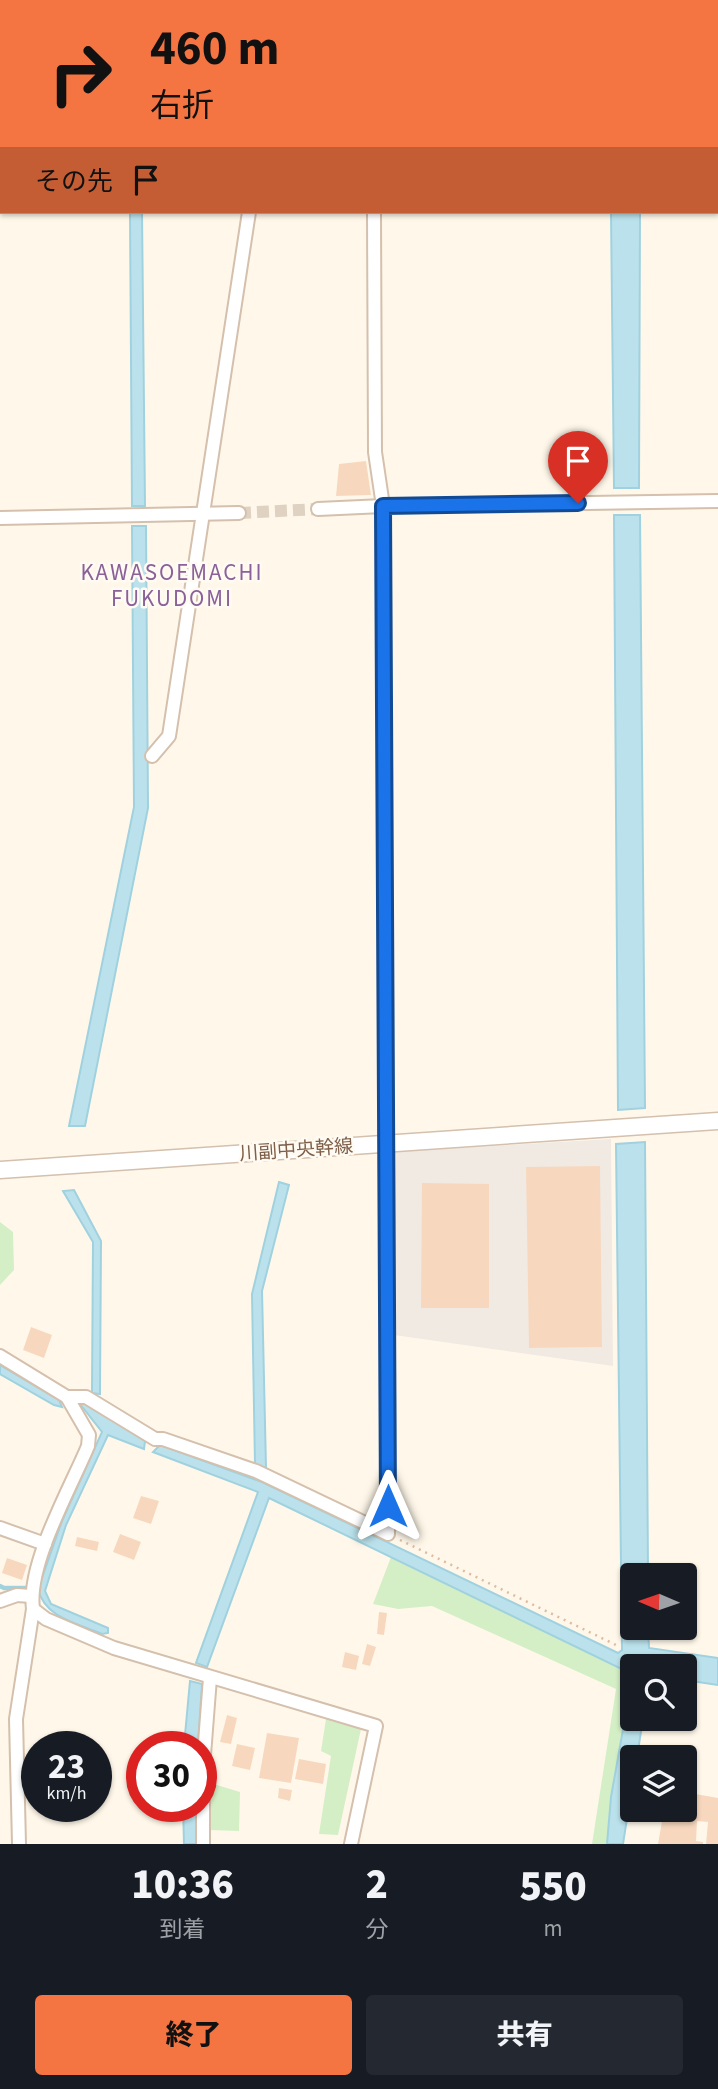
<!DOCTYPE html>
<html lang="ja">
<meta charset="utf-8">
<style>
:root{--surface:#171b24;--page:#242831;--text:#f1f3f6;--muted:#9ea1a6;--accent:#f57542}
body{margin:0;font-family:"Source Sans 3","Noto Sans JP",sans-serif;background:var(--page);color:var(--text);height:100vh;display:flex;flex-direction:column;font-size:26px;white-space:nowrap}
*{box-sizing:border-box;margin:0}
p{font-size:23px;color:var(--muted)}
.icon{flex:none;width:38px;height:38px;fill:none;stroke:currentColor;stroke-width:2;stroke-linecap:round;stroke-linejoin:round}
.map{position:relative;height:1844px;overflow:hidden}
.side{display:flex;flex-direction:column;background:var(--surface);flex:1}
.side>*{flex:none}
.guide{position:absolute;left:0px;top:0px;width:719px;height:214px;box-shadow:0 2px 5px #0004;background:#f57542;color:#111;overflow:hidden}
.needle{width:46px;rotate:272deg}
.tools{position:absolute;left:620px;top:1563px;display:grid;gap:14px}
.tools a{display:grid;place-items:center;width:77px;height:77px;border-radius:7px;background:var(--surface);box-shadow:0 2px 5px #0004;font-size:35px}
.speed{position:absolute;left:21px;top:1731px;display:flex;gap:14px;font-size:35px;font-weight:700;text-align:center}
.speed>*{display:grid;place-content:center;width:91px;height:91px;border-radius:50%;background:var(--surface);box-shadow:0 2px 5px #0004;line-height:1}
.speed small{font-size:18px;font-weight:400}
.speed .limit{border:10px solid #d22;background:#fff;color:#111}
.pin{position:absolute;display:grid;place-items:center;width:60px;height:60px;color:#fff;margin:-72px -30px;border-radius:50% 50% 50% 0;rotate:-45deg;box-shadow:0 0 7px #0007}
.pin .icon{rotate:45deg}
.me{position:absolute;width:77px;margin:-38px;rotate:0deg;stroke-linejoin:round;filter:drop-shadow(0 0 5px #0008)}
.turn{display:flex;align-items:center;gap:24px;height:147px;padding:0 35px;font-size:32px}
.turn .icon{width:91px;height:91px;stroke-width:2.5}
.turn b{display:block;font-size:49px;line-height:60px}
.then{display:flex;align-items:center;height:66px;padding:0 35px;background:#0003;gap:14px;font-size:26px}
.eta{display:flex;justify-content:space-evenly;align-items:center;height:119px;text-align:center}
.eta b{font-size:42px;font-weight:800;line-height:49px}
.cta{display:flex;gap:14px;margin-top:auto;padding:14px 35px}
.cta a{flex:1;height:80px;border-radius:7px;background:var(--accent);color:#111;font-size:28px;font-weight:800;line-height:80px;text-align:center}
.cta a+a{background:var(--page);color:var(--text)}
.map>svg:first-child{display:block}
.industrial{fill:#f0eae3}
.green{fill:#d4efc5}
.water{fill:#bbe2ec;stroke:#a0d1df;stroke-width:2}
.lines{fill:none;stroke-linecap:round;stroke-linejoin:round}
.stream{stroke:#a0d1df;stroke-width:4.5}
.building{fill:#f7d8be}
.minor-tunnel{stroke:#dfd2c2;stroke-width:12;stroke-dasharray:12 6;stroke-linecap:butt}
.minor-casing{stroke:#d4c0ad;stroke-width:16}
.tertiary-casing{stroke:#d4c0ad;stroke-width:19}
.path{stroke:#debca0;stroke-width:2.5;stroke-dasharray:2 5;stroke-linecap:butt}
.minor{stroke:#fff;stroke-width:12}
.tertiary{stroke:#fff;stroke-width:16}
.route-casing{stroke:#114b97;stroke-width:18}
.route{stroke:#1a73e8;stroke-width:12}
.labels{text-anchor:middle;stroke-width:5;stroke-linejoin:round;paint-order:stroke}
.street-label{font-size:19px;fill:#7e5f49;stroke:#fffbf2}
.quarter-label{font-size:23px;letter-spacing:2px;fill:#8a6199;stroke:#fffbf2}
</style>
<div class="map">
<svg width="718" height="1844" viewBox="0 0 718 1844">
<rect width="100%" height="100%" fill="#fff8ea"/>
<polygon class="industrial" points="611,1139 613,1366 394,1335 392,1152"/>
<g class="green">
<polygon points="0,1222 13,1232 14,1270 0,1285"/>
<polygon points="391,1557 628,1672 632,1679 611,1797 607,1844 592,1844 616,1689 432,1606 398,1609 373,1604"/>
<polygon points="326,1719 361,1729 338,1835 319,1834 331,1756 321,1751"/>
<polygon points="207,1782 240,1792 239,1831 208,1830"/>
</g>
<g class="water">
<polygon points="130,212 142,212 145,506 132,506"/>
<polygon points="611,212 640,212 639,488 614,488"/>
<polygon points="614,515 640,515 645,1108 618,1110"/>
<polygon points="132,526 146,526 148,808 85,1126 69,1126 134,807"/>
<polygon points="645,1142 648,1575 632,1575 632,1628 648,1628 649,1648 718,1658 718,1685 684,1680 684,1666 632,1666 632,1678 628,1672 269,1498 207,1667 196,1663 258,1492 153,1452 160,1445 262,1482 618,1653 622,1650 616,1144"/>
<polygon points="279,1182 289,1185 262,1291 266,1468 255,1465 252,1294"/>
<polygon points="74,1190 101,1241 100,1394 92,1393 93,1242 63,1191"/>
<polygon points="0,1365 59,1400 62,1407 54,1405 0,1374"/>
<path d="M 83,1402 L 145,1441 L 144,1449 L 108,1435 L 66,1525 L 45,1591 L 51,1604 L 108,1628 L 108,1633 L 102,1634 C 77,1623 45,1618 38,1589 L 62,1521 L 102,1432 L 80,1404 Z"/>
<polygon points="632,1679 632,1718 643,1719 637,1757 632,1757 632,1787 623,1844 607,1844 611,1797"/>
<polygon points="190,1681 202,1684 198,1746 184,1746"/>
<polygon points="183,1806 197,1806 198,1844 184,1844"/>
</g>
<g class="lines">
<polyline class="stream" points="0,1586 4,1588 25,1588"/>
</g>
<g class="building">
<polygon points="366,461 371,495 336,496 339,464"/>
<polygon points="600,1166 602,1347 529,1348 526,1167"/>
<polygon points="422,1183 489,1184 489,1308 421,1308"/>
<polygon points="31,1327 52,1335 44,1358 23,1350"/>
<polygon points="141,1496 159,1501 151,1524 133,1518"/>
<polygon points="120,1534 141,1542 134,1560 113,1552"/>
<polygon points="77,1537 99,1542 97,1551 75,1546"/>
<polygon points="7,1558 27,1565 22,1580 2,1573"/>
<polygon points="379,1612 387,1613 384,1635 377,1634"/>
<polygon points="367,1644 376,1647 370,1666 362,1664"/>
<polygon points="345,1652 359,1656 356,1670 342,1667"/>
<polygon points="227,1715 237,1718 231,1744 220,1742"/>
<polygon points="267,1733 299,1738 291,1783 259,1778"/>
<polygon points="237,1744 255,1748 250,1770 232,1766"/>
<polygon points="649,1745 662,1746 661,1757 648,1757"/>
<polygon points="299,1759 326,1764 323,1784 295,1779"/>
<polygon points="279,1788 292,1790 290,1801 278,1798"/>
<polygon points="684,1792 718,1798 718,1844 706,1844 708,1822 697,1821 696,1841 703,1842 703,1844 658,1844 664,1810 684,1810"/>
</g>
<g class="lines">
<polyline class="minor-tunnel" points="239,513 318,509"/>
<g class="minor-casing">
<g id="minor">
<polyline points="283,2 283,0"/>
<polyline points="391,2 391,0"/>
<polyline points="0,145 2,145"/>
<polyline points="318,509 383,506 718,501"/>
<polyline points="0,518 239,513"/>
<polyline points="152,756 169,736 249,212"/>
<path d="M 0,1356 L 67,1397 L 89,1435 L 88,1446 C 70,1489 27,1564 33,1609 L 16,1719 L 19,1844"/>
<polyline points="67,1397 86,1397 155,1439 163,1439 256,1471 388,1534 383,506 375,452 374,212"/>
<polyline points="0,1528 45,1544"/>
<polyline points="0,1601 17,1595 31,1596"/>
<polyline points="33,1609 46,1619 114,1648 376,1726 351,1844"/>
<polyline points="203,1844 203,1768 210,1678"/>
</g>
</g>
<g class="tertiary-casing">
<polyline id="tertiary" points="0,1170 718,1121"/>
</g>
<polyline class="path" points="400,1540 616,1645"/>
<use href="#minor" class="minor"/>
<use href="#tertiary" class="tertiary"/>
</g>
<g class="lines">
<g class="route-casing">
<polyline id="route" points="388,1506 383,506 578,503"/>
</g>
<use href="#route" class="route"/>
</g>
<g class="labels">
<g class="street-label">
<text transform="translate(296 1149) rotate(-4)" y="7">川副中央幹線</text>
</g>
<g class="quarter-label">
<text x="172" y="580">KAWASOEMACHI<tspan x="172" dy="26">FUKUDOMI</tspan></text>
</g>
</g>
</svg>
<div class="tools">
<a><svg class="needle" viewBox="-14 -14 28 28"><path d="M0-13l5 13h-10z" fill="#e53935"/><path d="M0 13l5-13h-10z" fill="#9ea1a6"/></svg></a>
<a><svg class="icon" aria-label="search" viewBox="0 0 24 24"><circle cx="10" cy="10" r="6"/><path d="M15 15l6 6"/></svg></a>
<a><svg class="icon" aria-label="layers" viewBox="0 0 24 24"><path d="M12 4l9 5-9 5-9-5zM3 14l9 5 9-5"/></svg></a>
</div>
<div class="speed"><div>23<small>km/h</small></div><div class="limit">30</div></div>
<div class="pin" style="left:578px;top:503px;background:#d93025"><svg class="icon" aria-label="arrive" viewBox="0 0 24 24"><path d="M6 21V4h12l-3 4 3 4H6"/></svg></div>
<svg class="me" style="left:388px;top:1506px" viewBox="-20 -20 40 40"><path d="M0-17L14 15 0 8-14 15z" fill="#1a73e8" stroke="#fff" stroke-width="4"/></svg>
<div class="guide">
<div class="turn"><svg class="icon" aria-label="right" viewBox="0 0 24 24"><path d="M7 20v-9h11M14 6l5 5-5 5"/></svg><div><b>460 m</b>右折</div></div>
<div class="then">その先<svg class="icon" aria-label="arrive" viewBox="0 0 24 24"><path d="M6 21V4h12l-3 4 3 4H6"/></svg></div>
</div>
</div>
<section class="side">
<div class="eta">
<div><b>10:36</b><p>到着</p></div>
<div><b>2</b><p>分</p></div>
<div><b>550</b><p>m</p></div>
</div>
<div class="cta"><a>終了</a><a>共有</a></div>
</section>
